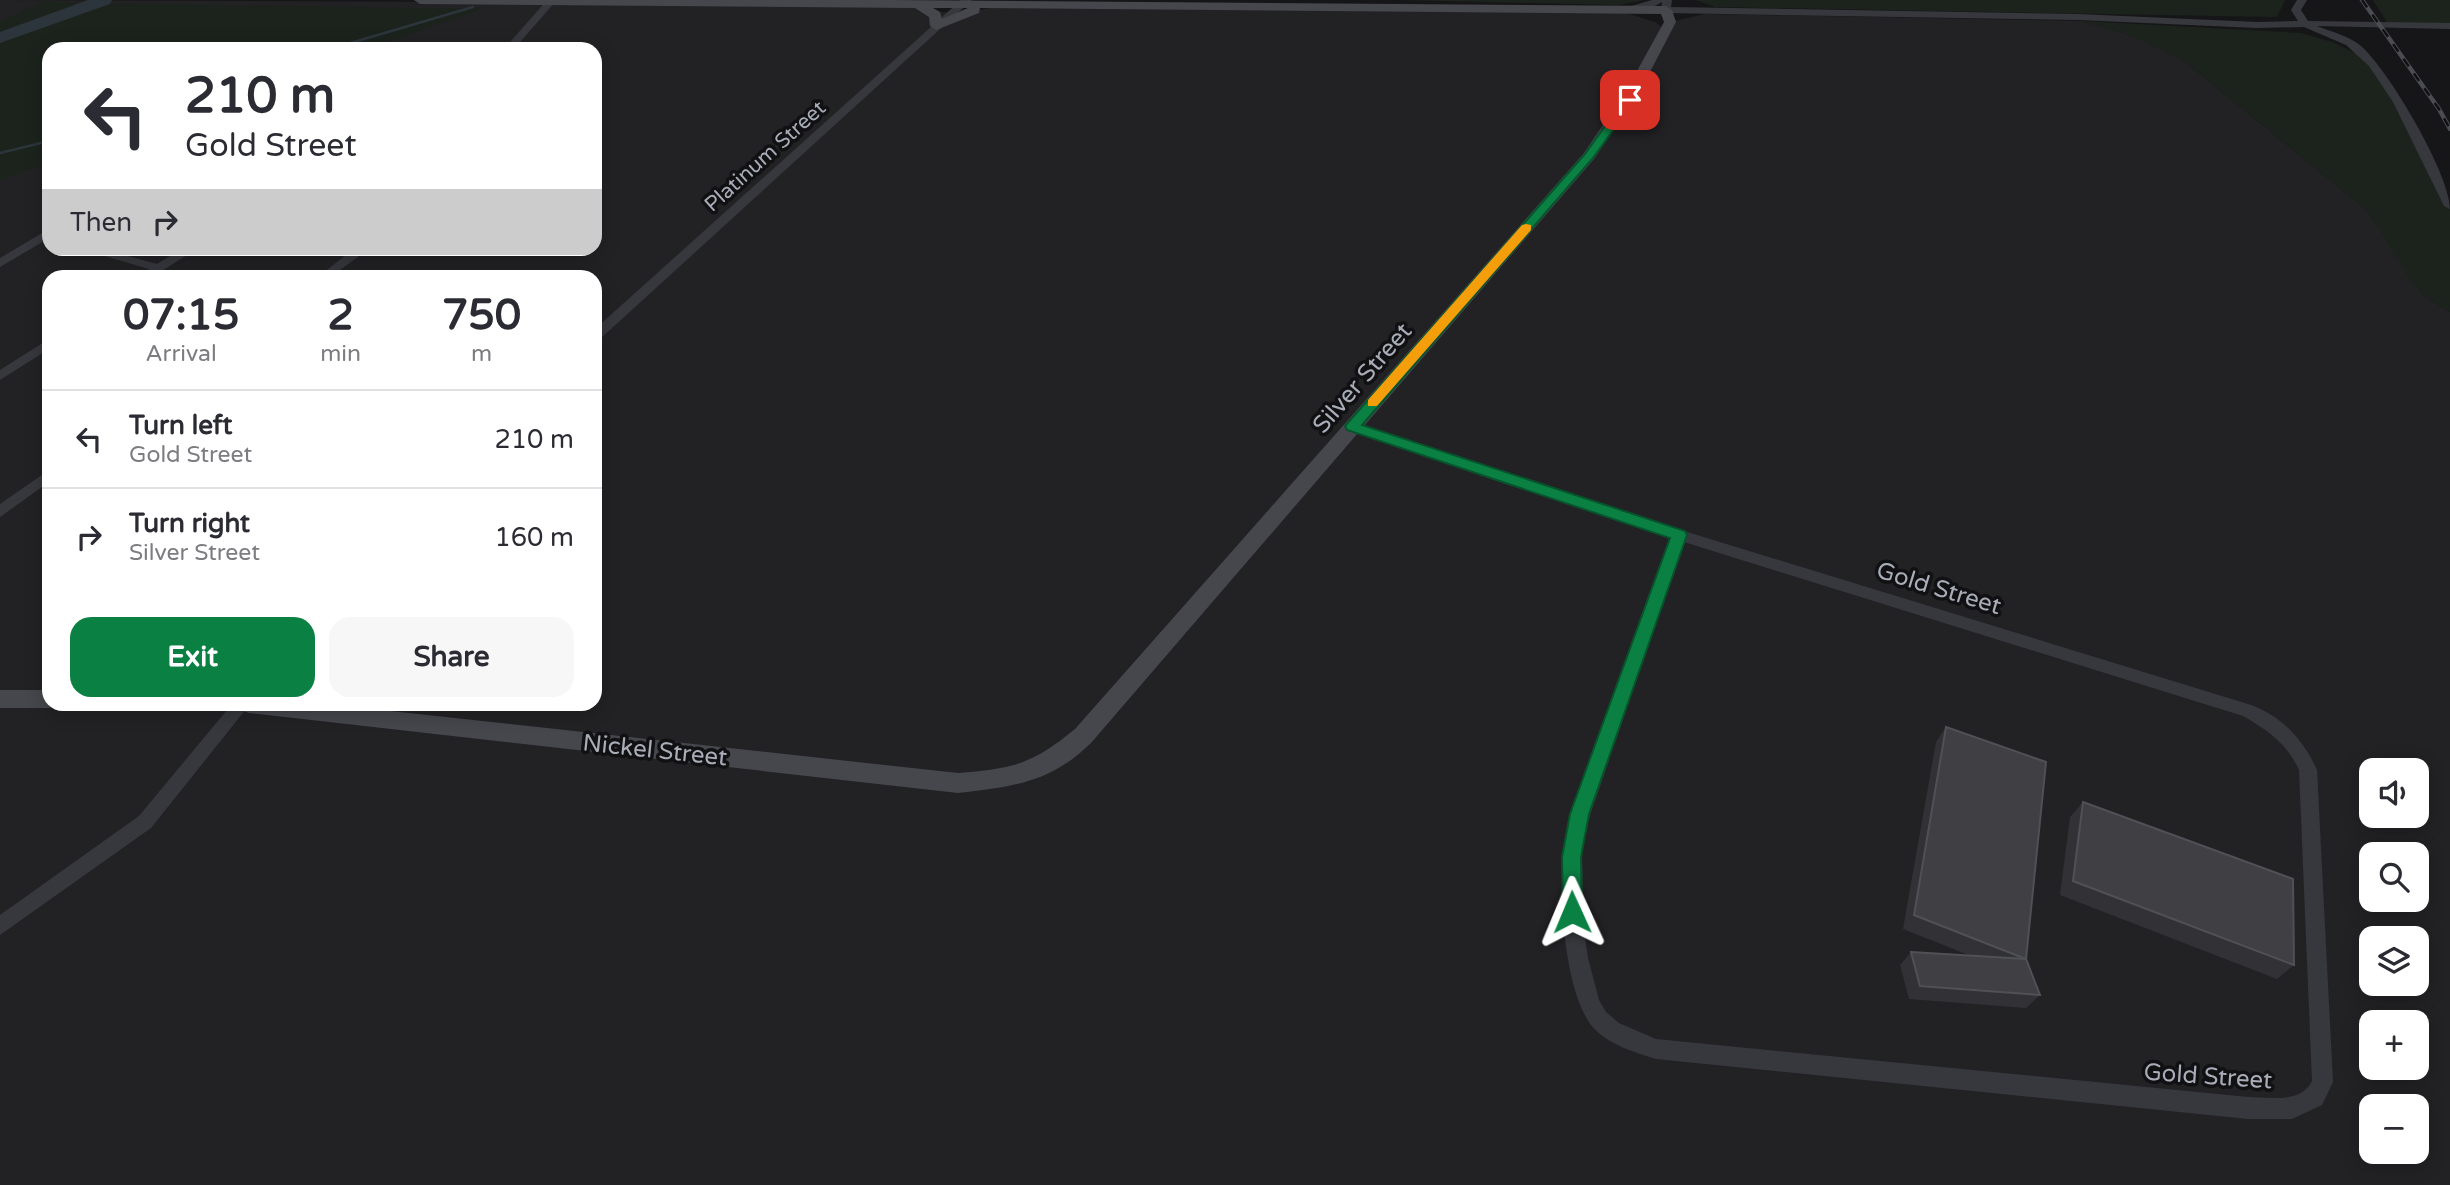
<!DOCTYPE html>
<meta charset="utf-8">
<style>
:root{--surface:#fff;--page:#f7f7f7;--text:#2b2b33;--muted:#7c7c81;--line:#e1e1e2;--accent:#0b8043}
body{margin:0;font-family:"Varela Round",sans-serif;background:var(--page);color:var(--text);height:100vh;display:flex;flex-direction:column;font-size:26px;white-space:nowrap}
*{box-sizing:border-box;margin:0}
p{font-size:23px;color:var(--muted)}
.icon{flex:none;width:38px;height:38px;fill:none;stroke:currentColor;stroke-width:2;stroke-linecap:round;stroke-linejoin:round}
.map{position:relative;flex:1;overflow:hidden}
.details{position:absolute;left:42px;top:270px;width:560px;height:441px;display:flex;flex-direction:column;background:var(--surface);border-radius:21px;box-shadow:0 4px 18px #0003}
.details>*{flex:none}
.hud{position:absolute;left:42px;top:42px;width:560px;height:214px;border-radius:21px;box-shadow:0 4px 18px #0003;background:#fff;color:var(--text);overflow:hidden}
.buttons{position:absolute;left:2359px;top:758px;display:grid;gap:14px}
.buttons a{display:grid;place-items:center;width:70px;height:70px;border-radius:14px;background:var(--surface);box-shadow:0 4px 18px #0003;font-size:35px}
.pin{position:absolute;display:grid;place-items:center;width:60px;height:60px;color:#fff;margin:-30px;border-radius:14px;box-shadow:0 4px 10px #0006}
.me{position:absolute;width:77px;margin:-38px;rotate:359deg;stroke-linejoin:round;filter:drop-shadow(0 0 5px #0008)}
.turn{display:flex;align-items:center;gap:24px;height:147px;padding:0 28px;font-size:32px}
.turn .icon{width:91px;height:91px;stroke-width:2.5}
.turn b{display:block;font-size:49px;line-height:60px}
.then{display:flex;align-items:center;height:66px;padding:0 28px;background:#0003;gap:14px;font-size:26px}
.eta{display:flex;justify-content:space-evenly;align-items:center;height:119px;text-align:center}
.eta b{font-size:42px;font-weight:800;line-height:49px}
.primary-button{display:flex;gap:14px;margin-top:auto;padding:14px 28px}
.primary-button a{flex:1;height:80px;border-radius:21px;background:var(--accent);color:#fff;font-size:28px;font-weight:800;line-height:80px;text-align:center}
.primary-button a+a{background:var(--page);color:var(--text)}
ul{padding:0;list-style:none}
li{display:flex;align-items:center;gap:21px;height:98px;padding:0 28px;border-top:2px solid var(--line)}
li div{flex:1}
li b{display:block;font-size:26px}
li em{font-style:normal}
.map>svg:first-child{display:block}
.built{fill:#222225;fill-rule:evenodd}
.green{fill:#1c231d}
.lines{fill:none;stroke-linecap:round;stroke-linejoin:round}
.stream{stroke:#2c353c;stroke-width:2.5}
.river{fill:#2c353c;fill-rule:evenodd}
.street{fill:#37383d;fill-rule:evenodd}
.secondary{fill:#45474d;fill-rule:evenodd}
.rail-casing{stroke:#4a4c52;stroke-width:4.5}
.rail{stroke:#111113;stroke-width:2.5;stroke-dasharray:9;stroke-linecap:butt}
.wall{fill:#323236}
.building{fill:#3f3f44;stroke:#4f5156;stroke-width:2}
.route{fill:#0b8043;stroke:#07532c;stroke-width:2}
.slow{fill:#f59e0b}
.labels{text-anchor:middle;stroke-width:7;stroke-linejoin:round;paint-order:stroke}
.far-street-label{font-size:21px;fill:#a8adb8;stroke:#111113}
.street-label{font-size:24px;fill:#a8adb8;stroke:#111113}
</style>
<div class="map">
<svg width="2450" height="1185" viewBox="0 0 2450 1185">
<rect width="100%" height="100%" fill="#161618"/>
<path class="built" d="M 0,0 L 918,4 L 934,12 L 967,12 L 1009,5 L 1616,10 L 1655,22 L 1661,26 L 1663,33 L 1670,22 L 1705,14 L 2082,21 L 2124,33 L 2153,45 L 2183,60 L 2368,211 L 2422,294 L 2450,312 L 2450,1185 L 0,1185 ZM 49,49 L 595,49 L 595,248 L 49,248 ZM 49,276 L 595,276 L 595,704 L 49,704 ZM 2371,770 L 2417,770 L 2417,816 L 2371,816 ZM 2371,854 L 2417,854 L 2417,900 L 2371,900 ZM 2371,938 L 2417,938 L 2417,984 L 2371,984 ZM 2371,1022 L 2417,1022 L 2417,1068 L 2371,1068 ZM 2371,1106 L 2417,1106 L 2417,1152 L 2371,1152 Z"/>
<g class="green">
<polygon points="1397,0 1645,0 1618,5"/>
<polygon points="1696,0 2285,0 2277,17 1715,7"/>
<polygon points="2373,0 2450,0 2450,26 2389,25"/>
<polygon points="44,2 482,9 368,49 49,49 49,163 0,180 0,21"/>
<polygon points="2082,21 2301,33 2332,42 2368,59 2402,107 2450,206 2450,312 2422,294 2410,280 2368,211 2183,60 2124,33"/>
</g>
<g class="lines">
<g class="stream">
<polyline points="330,49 473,7"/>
<polyline points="0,153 49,141"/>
</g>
<polygon class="river" points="88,0 112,0 110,4 0,43 0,32"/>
<g class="street">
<polygon points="547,0 556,1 514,49 504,49"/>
<polygon points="961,0 972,0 600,339 595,340 595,329"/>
<path d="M 1652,0 L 1672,0 L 1671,7 L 2078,14 L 2257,22 L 2298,21 L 2291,10 L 2297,0 L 2307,0 L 2301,10 L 2308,21 L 2450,23 L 2450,29 L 2317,26 C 2332,32 2349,36 2361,46 C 2389,71 2450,174 2450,209 L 2444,206 L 2393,102 L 2369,66 L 2346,45 L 2304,27 L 2257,28 L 2078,20 L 1666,13 L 1661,10 L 1662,2 L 1655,6 L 1626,12 L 1621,9 Z"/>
<polygon points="49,229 49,238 0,267 0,258"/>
<polygon points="77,248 99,248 157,264 183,248 198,248 154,276 140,276 149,269"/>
<polygon points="355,248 370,248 332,276 319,276"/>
<polygon points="49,339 49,349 0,380 0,370"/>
<path d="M 1352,422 L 1684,531 L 2248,704 C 2281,715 2303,739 2317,770 L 2333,1082 L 2322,1105 L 2292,1119 L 2248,1119 L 1656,1059 C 1634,1052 1606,1044 1591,1025 C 1563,988 1556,878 1566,833 C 1573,801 1589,769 1599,738 C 1623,671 1647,605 1670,538 L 1347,430 L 1345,427 L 1347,424 ZM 1684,542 L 2243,716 C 2267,730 2287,743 2299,770 L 2312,1081 C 2301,1104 2270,1097 2248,1097 L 1656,1039 L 1619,1023 L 1606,1012 L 1599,1000 L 1588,958 L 1584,930 L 1582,851 L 1584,833 Z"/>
<polygon points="49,470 49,482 0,517 0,504"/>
<polygon points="232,704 250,704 151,828 0,935 0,915 139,816"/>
</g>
<g class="secondary">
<path d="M 414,0 L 892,0 L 1666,6 L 1672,10 L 1676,22 L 1640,91 L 1594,159 L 1091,743 C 1083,750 1075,758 1065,764 C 1034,785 995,789 958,793 L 249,713 L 241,710 L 238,704 L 326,704 L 958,773 C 1014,768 1031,765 1075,729 L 1584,153 L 1626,91 L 1664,22 L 1661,14 L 980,8 L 979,13 L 936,30 L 930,26 L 929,17 L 915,8 L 420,4 ZM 933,8 L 968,8 L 942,19 L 940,12 Z"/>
<polygon points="0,690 49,690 49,704 58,704 49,708 0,708"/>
</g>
<g class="rail-casing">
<polyline id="rail" points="2362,0 2439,109 2450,129"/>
</g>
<use href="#rail" class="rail"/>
</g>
<g class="wall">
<polygon points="1946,727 2040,995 2026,1008 1909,999 1900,965 1911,952 1971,956 1903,929 1936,742"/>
<polygon points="2083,802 2294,965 2277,979 2060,895 2070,817"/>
</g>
<g class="building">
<polygon points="1946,727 2046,762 2026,959 1914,915"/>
<polygon points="2083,802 2293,879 2294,965 2073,881"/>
<polygon points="1911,952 2026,959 2040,995 1920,986"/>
</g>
<polygon class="route" points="1626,97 1635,100 1593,158 1362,425 1685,531 1687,535 1589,814 1581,857 1582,912 1579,918 1572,921 1566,918 1563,912 1562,857 1570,814 1670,538 1347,430 1345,426 1585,154"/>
<polygon class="slow" points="1526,224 1531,225 1531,230 1377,406 1368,406 1368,400 1522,225"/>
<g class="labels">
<g class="far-street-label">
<text transform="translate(765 156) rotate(-42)" y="7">Platinum Street</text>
</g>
<g class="street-label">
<text transform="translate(1362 378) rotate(-49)" y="8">Silver Street</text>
<text transform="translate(1939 588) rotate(17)" y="8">Gold Street</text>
<text transform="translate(655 750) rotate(6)" y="8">Nickel Street</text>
<text transform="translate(2208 1076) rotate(4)" y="8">Gold Street</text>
</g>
</g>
</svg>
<div class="buttons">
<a><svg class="icon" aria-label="sound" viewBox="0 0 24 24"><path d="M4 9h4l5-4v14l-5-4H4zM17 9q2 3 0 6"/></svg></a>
<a><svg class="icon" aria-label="search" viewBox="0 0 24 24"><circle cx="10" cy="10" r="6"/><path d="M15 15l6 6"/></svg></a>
<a><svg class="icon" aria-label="layers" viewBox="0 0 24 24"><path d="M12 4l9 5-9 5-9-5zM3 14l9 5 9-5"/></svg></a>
<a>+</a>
<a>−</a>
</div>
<div class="pin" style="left:1630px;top:100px;background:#d93025"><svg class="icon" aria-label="arrive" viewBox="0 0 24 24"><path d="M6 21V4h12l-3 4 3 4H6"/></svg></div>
<svg class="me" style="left:1572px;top:912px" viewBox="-20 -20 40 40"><path d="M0-17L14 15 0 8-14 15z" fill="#0b8043" stroke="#fff" stroke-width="4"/></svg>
<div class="hud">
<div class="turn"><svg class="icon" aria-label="left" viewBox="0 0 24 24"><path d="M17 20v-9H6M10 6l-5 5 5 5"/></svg><div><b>210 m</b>Gold Street</div></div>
<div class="then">Then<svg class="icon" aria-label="right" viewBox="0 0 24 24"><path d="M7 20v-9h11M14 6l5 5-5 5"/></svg></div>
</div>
<section class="details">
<div class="eta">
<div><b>07:15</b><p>Arrival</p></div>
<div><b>2</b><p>min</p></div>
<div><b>750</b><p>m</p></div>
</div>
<ul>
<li><svg class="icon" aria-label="left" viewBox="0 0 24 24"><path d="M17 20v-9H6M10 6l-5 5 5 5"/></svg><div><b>Turn left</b><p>Gold Street</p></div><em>210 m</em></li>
<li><svg class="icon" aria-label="right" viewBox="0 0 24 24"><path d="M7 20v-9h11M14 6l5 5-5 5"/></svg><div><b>Turn right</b><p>Silver Street</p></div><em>160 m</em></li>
</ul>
<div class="primary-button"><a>Exit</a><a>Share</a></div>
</section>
</div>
